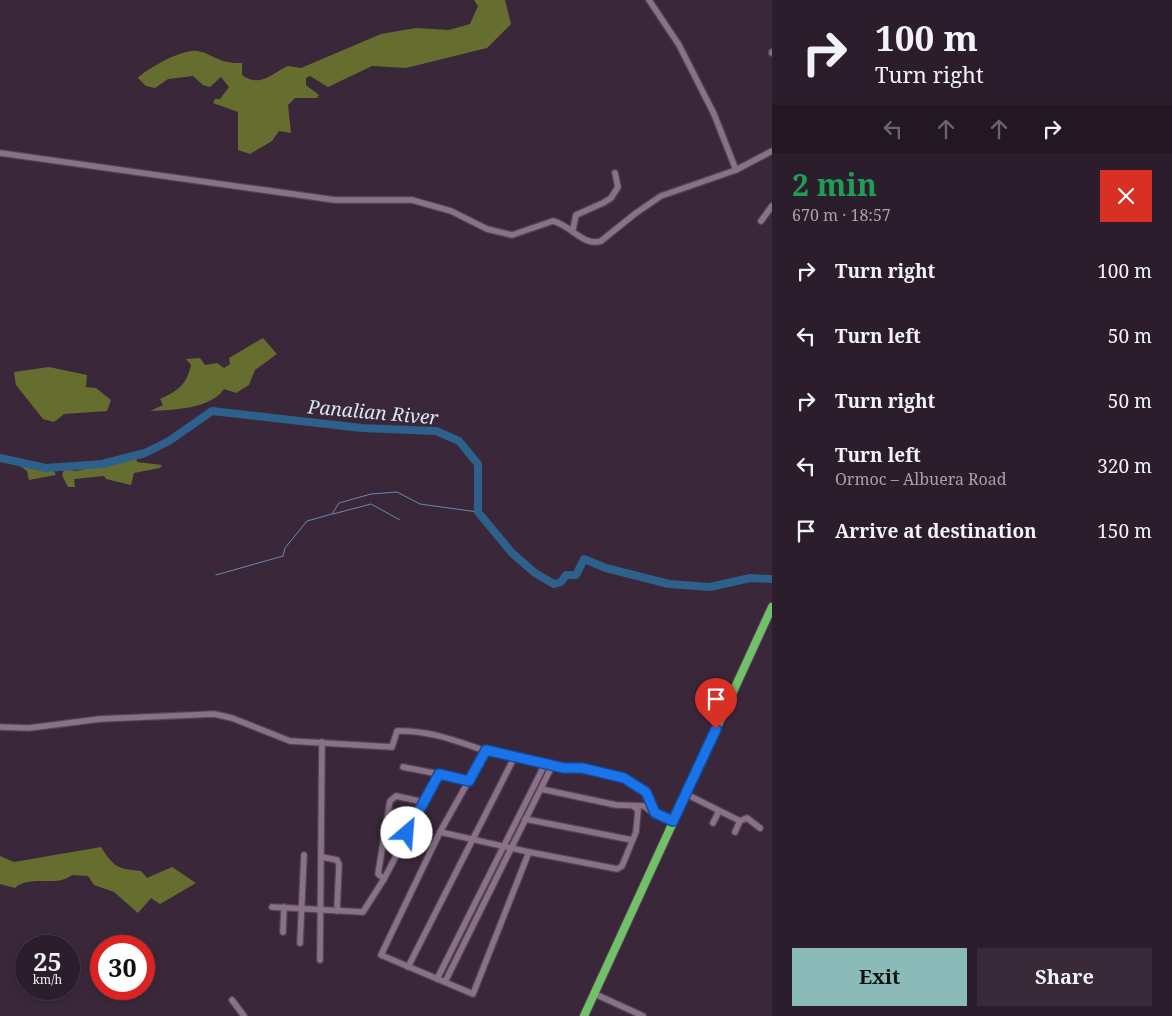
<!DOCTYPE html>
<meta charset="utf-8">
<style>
:root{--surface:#2c1d2c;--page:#382a38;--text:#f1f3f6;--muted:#a6a2a9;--line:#483b48;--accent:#8bbbb9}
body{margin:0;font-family:"Noto Serif",serif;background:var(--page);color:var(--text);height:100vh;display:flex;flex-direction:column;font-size:19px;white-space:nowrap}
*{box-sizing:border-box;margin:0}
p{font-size:16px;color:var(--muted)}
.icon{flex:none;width:28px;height:28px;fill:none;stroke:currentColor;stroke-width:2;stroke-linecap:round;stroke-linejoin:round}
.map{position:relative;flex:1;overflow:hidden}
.details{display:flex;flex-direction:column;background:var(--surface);width:400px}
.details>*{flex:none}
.hud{background:#2c1d2c;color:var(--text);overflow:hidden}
.speed{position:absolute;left:15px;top:935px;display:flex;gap:10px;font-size:25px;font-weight:700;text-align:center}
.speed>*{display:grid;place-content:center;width:65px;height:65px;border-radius:50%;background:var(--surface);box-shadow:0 2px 8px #0003,0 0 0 1px var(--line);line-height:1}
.speed small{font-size:12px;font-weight:400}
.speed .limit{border:8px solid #d22;background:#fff;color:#111}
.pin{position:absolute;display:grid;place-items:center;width:42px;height:42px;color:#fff;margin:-51px -21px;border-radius:50% 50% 50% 0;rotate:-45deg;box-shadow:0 0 5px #0007}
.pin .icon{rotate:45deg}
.me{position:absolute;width:55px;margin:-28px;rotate:27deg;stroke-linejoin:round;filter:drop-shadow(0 0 4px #0008)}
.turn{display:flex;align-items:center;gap:18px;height:105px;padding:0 20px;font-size:22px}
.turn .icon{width:65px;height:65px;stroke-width:2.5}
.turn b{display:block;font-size:35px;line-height:42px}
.lanes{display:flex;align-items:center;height:48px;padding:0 20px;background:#0003;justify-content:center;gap:25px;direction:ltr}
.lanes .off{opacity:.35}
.round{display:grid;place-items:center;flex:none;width:52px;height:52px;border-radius:0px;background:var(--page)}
.head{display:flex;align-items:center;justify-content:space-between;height:85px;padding:0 20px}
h1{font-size:30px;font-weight:700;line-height:38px;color:#1e9e55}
.action{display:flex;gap:10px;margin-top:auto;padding:10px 20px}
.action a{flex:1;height:58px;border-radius:0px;background:var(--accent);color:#111;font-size:20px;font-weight:700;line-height:58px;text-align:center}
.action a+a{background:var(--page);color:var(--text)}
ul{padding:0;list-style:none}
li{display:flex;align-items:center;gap:15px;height:65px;padding:0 20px}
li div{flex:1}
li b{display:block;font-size:19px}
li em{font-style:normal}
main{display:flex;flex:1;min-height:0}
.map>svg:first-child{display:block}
.forest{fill:#656e2f}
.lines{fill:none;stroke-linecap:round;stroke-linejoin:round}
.stream{stroke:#6a8aab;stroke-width:1}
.river{stroke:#2d608a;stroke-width:8}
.minor-casing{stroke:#564455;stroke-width:8}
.highway-casing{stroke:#564455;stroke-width:10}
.minor{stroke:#897188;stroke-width:5.5}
.highway{stroke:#70c167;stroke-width:8}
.route-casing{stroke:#114b97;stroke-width:12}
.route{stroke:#1a73e8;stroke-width:9}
.labels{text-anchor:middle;stroke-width:4;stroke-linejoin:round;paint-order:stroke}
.water-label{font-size:19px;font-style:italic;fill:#d6e5f2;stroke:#3b273a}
</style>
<main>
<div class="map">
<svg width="772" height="1016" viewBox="0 0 772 1016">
<rect width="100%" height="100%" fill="#3b273a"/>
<g class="forest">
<path d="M 474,0 L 505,0 L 511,24 L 487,48 L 406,68 L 372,66 L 328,87 L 310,76 L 306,78 L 306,85 L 319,95 L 317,98 L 295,98 L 288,105 L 291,133 L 279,131 L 272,141 L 250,154 L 238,150 L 238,112 L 213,103 L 215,99 L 220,99 L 229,87 L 221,77 L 210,87 L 203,85 L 193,76 L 168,79 L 155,88 L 146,86 L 138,78 C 148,68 182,49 197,51 C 208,52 216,60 227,62 C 232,63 237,63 242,63 L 242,75 C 260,88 271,74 288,66 L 301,68 L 381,34 L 416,28 L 449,30 L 470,24 L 478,6 Z"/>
<path d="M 263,338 L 277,354 L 255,370 L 249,385 L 236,393 L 224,389 C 211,409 172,410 150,411 L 163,405 L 160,399 C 178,391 187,384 191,365 L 186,359 L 200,358 L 205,365 L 217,363 L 224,368 L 230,364 L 229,358 Z"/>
<polygon points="49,367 87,375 86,387 96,388 111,400 107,411 64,414 54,422 43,419 16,385 14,372"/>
<polygon points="135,453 137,462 162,465 160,468 134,473 131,485 106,479 104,476 74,479 75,487 68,487 62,475 64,469 76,471 125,459"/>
<polygon points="15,462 35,467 43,464 54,471 56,475 29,480 27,471"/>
<path d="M 101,847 C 114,867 117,869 141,871 L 147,878 L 172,867 L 196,883 L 160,904 L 151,898 L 138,913 L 114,892 L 94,885 L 88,876 L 72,875 C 56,888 31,874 15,888 L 0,884 L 0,856 L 14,862 Z"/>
</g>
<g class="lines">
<g class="stream">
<polyline points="333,514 371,504 400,520"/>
<polyline points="216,575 283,556 285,548 307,521 332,514 339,503 371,494 397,492 420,504 478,512"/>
</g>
<polyline class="river" points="0,458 46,468 102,464 145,453 169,441 212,411 362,428 436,431 459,441 478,464 478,512 512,553 535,573 554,584 561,582 566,575 576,575 584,559 606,568 669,584 710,587 750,578 772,579"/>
<g class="minor-casing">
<g id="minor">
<polyline points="649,0 679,45 714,114 736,170"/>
<polyline points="772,53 772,52"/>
<path d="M 0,153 L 335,200 L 412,200 L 451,211 L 487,229 L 512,235 L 553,221 C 572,226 584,247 601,241 L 636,213 L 661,196 L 736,170 L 772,151"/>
<polyline points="761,221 772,206"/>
<polyline points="573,229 576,215 603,203 611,198 618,187 615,173"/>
<path d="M 0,727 L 29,728 L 100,719 L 214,714 L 232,718 L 290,741 L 392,747 L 397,731 C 429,730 456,741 486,751 C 506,757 531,761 552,766 C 576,772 600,769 624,778 C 641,784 649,797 655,813"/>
<polyline points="486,750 440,832 381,955 473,994 529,852"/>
<polyline points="403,767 439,774"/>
<polyline points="541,789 616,805 644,806 652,812"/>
<polyline points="686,794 740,821 747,818 760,828"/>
<polyline points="652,812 673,821"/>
<polyline points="525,819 632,840"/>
<polyline points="713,823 719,811"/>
<polyline points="440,832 529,852 617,869 622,866 636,832 638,810 633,806"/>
<polyline points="735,832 740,821"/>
<polyline points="322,857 337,860 339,864 337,911"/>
<polyline points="384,879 378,874 390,801 396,796 423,802"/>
<polyline points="272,907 363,912 384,879 439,774 469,781"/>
<polyline points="283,932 284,907"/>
<polyline points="300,943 304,855"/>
<polyline points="320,960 322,742"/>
<polyline points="408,967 515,756"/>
<polyline points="437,979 545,764"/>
<polyline points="445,982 552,766"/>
<polyline points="595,994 643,1016"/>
<polyline points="232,1000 244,1016"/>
</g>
</g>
<g class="highway-casing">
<polyline id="highway" points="584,1016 772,607"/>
</g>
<use href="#minor" class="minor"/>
<use href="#highway" class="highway"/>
</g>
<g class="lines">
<g class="route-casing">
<polyline id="route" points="407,833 439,774 469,781 486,750 564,768 582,768 624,778 646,792 655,813 673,821 716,729"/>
</g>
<use href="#route" class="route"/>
</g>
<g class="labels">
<g class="water-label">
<text transform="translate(373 412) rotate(5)" y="7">Panalian River</text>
</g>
</g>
</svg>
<div class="speed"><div>25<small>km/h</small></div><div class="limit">30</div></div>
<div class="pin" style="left:716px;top:729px;background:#d93025"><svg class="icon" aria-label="arrive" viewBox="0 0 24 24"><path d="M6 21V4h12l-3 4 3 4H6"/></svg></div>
<svg class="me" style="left:407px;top:833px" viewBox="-20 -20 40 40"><circle r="19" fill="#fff"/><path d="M0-13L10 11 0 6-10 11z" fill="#1a73e8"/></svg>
</div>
<section class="details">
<div class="hud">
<div class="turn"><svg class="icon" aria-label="right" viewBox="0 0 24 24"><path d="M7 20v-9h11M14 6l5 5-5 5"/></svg><div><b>100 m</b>Turn right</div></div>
<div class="lanes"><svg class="icon off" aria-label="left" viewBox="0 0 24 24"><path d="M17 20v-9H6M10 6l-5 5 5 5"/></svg><svg class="icon off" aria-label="ahead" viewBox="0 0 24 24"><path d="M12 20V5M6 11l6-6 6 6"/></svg><svg class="icon off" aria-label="ahead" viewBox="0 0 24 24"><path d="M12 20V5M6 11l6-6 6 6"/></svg><svg class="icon" aria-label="right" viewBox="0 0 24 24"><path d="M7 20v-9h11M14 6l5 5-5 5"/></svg></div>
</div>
<div class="head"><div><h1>2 min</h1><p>670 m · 18:57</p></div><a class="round" style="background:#d93025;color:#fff"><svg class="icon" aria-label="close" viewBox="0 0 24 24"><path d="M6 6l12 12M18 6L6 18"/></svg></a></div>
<ul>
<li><svg class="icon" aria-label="right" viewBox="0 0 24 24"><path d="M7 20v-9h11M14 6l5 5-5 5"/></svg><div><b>Turn right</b></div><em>100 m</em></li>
<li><svg class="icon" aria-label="left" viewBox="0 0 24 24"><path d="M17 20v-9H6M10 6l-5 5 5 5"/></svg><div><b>Turn left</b></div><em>50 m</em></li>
<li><svg class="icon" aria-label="right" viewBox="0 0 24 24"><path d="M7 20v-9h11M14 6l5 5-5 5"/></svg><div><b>Turn right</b></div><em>50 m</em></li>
<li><svg class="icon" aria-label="left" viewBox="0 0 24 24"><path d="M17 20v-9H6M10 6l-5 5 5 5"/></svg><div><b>Turn left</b><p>Ormoc – Albuera Road</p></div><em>320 m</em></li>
<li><svg class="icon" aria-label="arrive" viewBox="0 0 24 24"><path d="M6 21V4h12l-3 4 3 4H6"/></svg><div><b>Arrive at destination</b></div><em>150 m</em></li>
</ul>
<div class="action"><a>Exit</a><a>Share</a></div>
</section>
</main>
